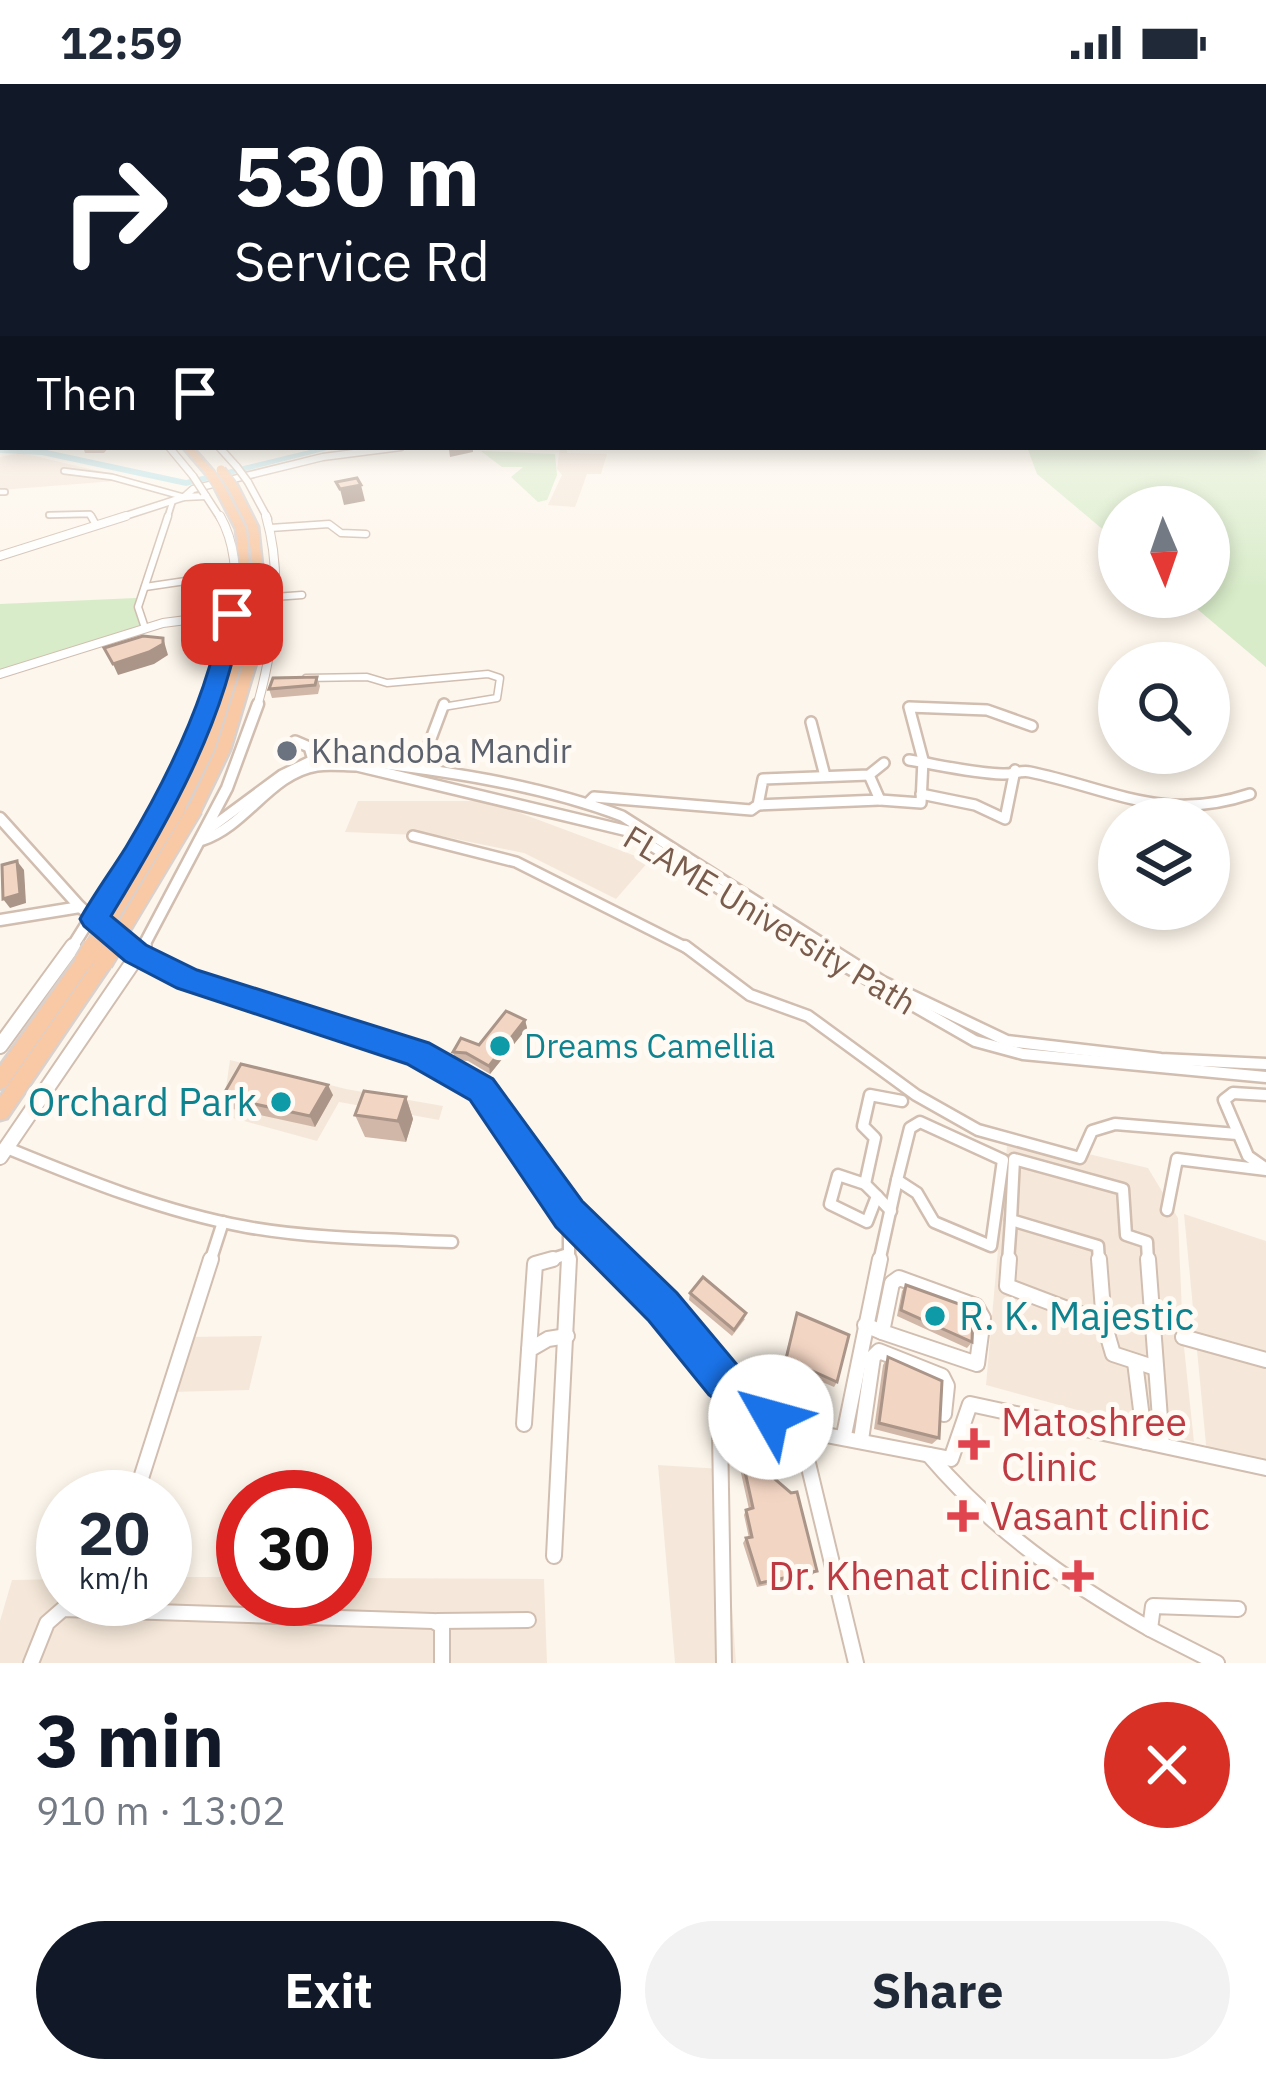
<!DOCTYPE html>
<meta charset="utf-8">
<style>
:root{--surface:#fff;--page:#f2f2f3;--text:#1f2937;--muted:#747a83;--accent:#111827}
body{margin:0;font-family:"IBM Plex Sans",sans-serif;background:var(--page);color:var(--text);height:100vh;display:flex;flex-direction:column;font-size:45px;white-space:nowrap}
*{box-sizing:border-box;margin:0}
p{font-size:39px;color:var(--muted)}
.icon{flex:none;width:66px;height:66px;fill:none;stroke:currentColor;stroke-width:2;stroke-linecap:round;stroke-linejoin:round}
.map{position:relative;height:1579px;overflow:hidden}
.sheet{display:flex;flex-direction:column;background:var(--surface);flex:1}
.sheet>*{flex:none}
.guide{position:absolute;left:0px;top:0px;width:1266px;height:366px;box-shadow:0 6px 18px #0003;background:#111827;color:#fff;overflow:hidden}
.needle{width:78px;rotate:178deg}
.tools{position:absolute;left:1098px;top:402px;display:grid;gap:24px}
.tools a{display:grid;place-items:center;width:132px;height:132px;border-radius:50%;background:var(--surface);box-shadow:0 6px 18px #0003;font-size:60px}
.speed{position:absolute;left:36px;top:1386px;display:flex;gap:24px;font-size:60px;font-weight:700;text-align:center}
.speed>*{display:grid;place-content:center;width:156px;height:156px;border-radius:50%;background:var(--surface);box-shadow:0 6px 18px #0003;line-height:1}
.speed small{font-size:30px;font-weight:400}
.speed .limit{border:18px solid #d22;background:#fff;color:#111}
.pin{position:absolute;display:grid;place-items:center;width:102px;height:102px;color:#fff;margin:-51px;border-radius:24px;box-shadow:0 6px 18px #0006}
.me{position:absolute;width:132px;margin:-66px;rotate:308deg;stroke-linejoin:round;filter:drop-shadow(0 0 9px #0008)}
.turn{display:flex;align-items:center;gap:42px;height:252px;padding:0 36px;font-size:54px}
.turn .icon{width:156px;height:156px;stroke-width:2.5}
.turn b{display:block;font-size:84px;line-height:102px}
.then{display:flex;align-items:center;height:114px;padding:0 36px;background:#0003;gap:24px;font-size:45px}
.round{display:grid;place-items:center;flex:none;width:126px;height:126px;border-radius:63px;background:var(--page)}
.overview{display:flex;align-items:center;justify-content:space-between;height:204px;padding:0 36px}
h1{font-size:72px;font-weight:700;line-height:90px;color:var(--accent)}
.button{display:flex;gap:24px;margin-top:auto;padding:24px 36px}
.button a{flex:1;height:138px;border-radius:72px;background:var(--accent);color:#fff;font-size:48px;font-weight:700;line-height:138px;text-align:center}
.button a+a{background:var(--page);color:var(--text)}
.status{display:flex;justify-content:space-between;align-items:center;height:84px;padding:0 60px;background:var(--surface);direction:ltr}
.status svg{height:33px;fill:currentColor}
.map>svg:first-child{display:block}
.residential{fill:#f5e8da}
.green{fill:#d8ecc9}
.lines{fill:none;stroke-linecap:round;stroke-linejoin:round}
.river{fill:#bfe3e8;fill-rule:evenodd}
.minor-far4-casing{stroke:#d1beb0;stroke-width:8}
.minor-far3-casing{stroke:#d1beb0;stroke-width:9}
.minor-far2-casing{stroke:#d1beb0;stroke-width:14}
.minor-far1-casing{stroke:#d1beb0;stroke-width:15}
.minor-casing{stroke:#d1beb0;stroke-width:18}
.tertiary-far3-casing{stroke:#d1beb0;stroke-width:9}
.tertiary-far2-casing{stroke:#d1beb0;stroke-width:10}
.tertiary-far1-casing{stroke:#d1beb0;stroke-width:15}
.tertiary-casing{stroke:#d1beb0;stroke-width:18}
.trunk-casing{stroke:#dad1cd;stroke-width:5}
.minor-far4{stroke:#fff;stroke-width:4.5}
.minor-far3{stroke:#fff;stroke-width:6}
.minor-far2{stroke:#fff;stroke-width:9}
.minor-far1{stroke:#fff;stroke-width:10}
.minor{stroke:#fff;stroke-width:14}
.tertiary-far3{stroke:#fff;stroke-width:6}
.tertiary-far2{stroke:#fff;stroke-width:8}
.tertiary-far1{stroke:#fff;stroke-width:10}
.tertiary{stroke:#fff;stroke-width:14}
.trunk{fill:#f9c8a4;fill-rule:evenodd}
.tertiary-bridge-casing{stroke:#d1beb0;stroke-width:9;stroke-linecap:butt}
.trunk-bridge-far3-casing{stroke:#dad1cd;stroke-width:12;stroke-linecap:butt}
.trunk-bridge-far2-casing{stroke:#dad1cd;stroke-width:14;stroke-linecap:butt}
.trunk-bridge-far1-casing{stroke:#dad1cd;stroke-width:18;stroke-linecap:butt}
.trunk-bridge-casing{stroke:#dad1cd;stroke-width:22;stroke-linecap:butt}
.tertiary-bridge{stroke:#fff;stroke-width:6}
.trunk-bridge-far3{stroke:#f9c8a4;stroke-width:9}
.trunk-bridge-far2{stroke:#f9c8a4;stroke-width:10}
.trunk-bridge-far1{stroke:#f9c8a4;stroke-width:14}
.trunk-bridge{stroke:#f9c8a4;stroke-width:18}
.wall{fill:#d1b7a8}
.shaded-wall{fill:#aa9588}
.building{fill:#f3d5c3;stroke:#aa9588;stroke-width:3}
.route{fill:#1a73e8;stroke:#114b97;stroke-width:3}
.worship-dot{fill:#6b7280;stroke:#fffaf3;stroke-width:4.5}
.culture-dot{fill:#0f9aa8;stroke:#fffaf3;stroke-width:4.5}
.health-dot{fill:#e0444e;stroke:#fffaf3;stroke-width:4.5}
.labels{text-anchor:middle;stroke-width:10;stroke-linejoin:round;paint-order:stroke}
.worship-label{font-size:33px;fill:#5b616d;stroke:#fffaf3;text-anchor:start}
.street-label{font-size:33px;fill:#7a5c4d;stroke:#fffaf3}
.culture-label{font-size:33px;fill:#0d838f;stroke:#fffaf3;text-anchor:start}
.near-culture-label{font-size:39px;fill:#0d838f;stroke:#fffaf3;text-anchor:end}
.near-health-label{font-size:39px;fill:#be3a42;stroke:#fffaf3;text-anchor:start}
</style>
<div class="status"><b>12:59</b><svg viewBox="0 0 49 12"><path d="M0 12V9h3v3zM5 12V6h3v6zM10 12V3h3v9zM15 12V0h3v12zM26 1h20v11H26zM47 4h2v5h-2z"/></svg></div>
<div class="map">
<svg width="1266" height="1579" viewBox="0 0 1266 1579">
<rect width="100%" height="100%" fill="#fdf6ec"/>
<g class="residential">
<polygon points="560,363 567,363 567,369 607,370 601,390 587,390 575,423 548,421 562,391 557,385"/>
<polygon points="21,369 121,392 115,397 0,406 0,373"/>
<polygon points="358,717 488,717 649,777 616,815 524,769 441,752 345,748"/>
<polygon points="230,976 346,1005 443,1022 439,1036 339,1018 317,1057 222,1031"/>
<polygon points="1008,1051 1148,1084 1178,1134 1183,1253 1194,1358 986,1301"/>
<polygon points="1184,1130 1266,1157 1266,1384 1207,1371"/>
<polygon points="262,1252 249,1306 172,1308 189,1253"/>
<polygon points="658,1381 722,1385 736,1579 675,1579"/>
<polygon points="165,1493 243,1493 243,1515 345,1515 345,1494 544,1495 547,1579 0,1579 0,1537 12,1496 63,1495 63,1515 165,1515"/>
</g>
<g class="green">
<polygon points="1263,287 1266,287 1266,583 1183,513 1209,513 1209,423 1119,423 1119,459 1037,390 1027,363 1263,363"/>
<polygon points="481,367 555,370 557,391 547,416 538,418 511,393 523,383 502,383"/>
<polygon points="136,514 145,544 0,586 0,520"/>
</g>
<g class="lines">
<polygon class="river" points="0,363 42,365 186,396 322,363 339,363 186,402 42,371 0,369"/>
<g class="minor-far4-casing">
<g id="minor-far4">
<polyline points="64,387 112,393 184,413"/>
<polyline points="0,408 5,408"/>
<polyline points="49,431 90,430 93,435"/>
<polyline points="167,435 173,416"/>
</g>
</g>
<g class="minor-far3-casing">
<g id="minor-far3">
<polyline points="91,432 96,441"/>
<polyline points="270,444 329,440 341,449 366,450"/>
<polyline points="145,503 233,490"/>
<polyline points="274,513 302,511"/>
<polyline points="145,544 138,523 168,432"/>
<polyline points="306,594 367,593 387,599 488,590 500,594 497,614 443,623"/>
</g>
</g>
<g class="minor-far2-casing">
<g id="minor-far2">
<polyline points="811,638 825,692"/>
<polyline points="295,657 309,663 313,676"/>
<path d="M 351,676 C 441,686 537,700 622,732 L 831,865"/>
<path d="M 909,676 C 939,681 972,689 1002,690 C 1012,691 1020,686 1030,688 C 1112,705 1163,739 1250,710"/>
<polyline points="420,684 444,620"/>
<polyline points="921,710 975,721 1005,735 1015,686"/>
<polyline points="880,716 921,719 923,676 909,623 987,626 1032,642"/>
<polyline points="588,719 594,713 751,726 758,721 763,695 869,691 884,679"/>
<polyline points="758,721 880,716 869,691"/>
<polyline points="209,745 282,691 311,677"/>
<polyline points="413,752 516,778 689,865"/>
<path d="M 203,756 C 246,742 271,689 317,682 C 330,680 344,682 357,682 L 628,747 L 814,865"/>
</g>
</g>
<g class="minor-far1-casing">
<g id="minor-far1">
<polyline points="685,862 750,911 808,932 916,1011 978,1046 1080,1074 1092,1047 1115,1040 1237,1050"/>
<polyline points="810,862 975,957 1023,970 1266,993"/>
<polyline points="826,862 883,898 1007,957 1161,975 1266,980"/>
<polyline points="136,869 188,895 418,969 482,1006 569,1130 617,1178"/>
<polygon points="920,1038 1003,1076 991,1162 934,1138 917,1109 897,1096 910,1044"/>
<path d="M 7,1064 C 85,1096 164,1128 247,1143 C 314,1155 384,1155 452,1158"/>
<polyline points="1265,1084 1248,1072 1224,1016 1233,1009 1266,1011"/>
<polygon points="838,1091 865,1100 877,1112 867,1138 830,1120"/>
<polyline points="865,1100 875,1054 863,1042 870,1011 902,1017"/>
<polyline points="877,1112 891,1127"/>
<polyline points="1167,1126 1177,1075 1266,1086"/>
<polyline points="210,1178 223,1138"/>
<polyline points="543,1178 568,1170"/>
<polyline points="569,1178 569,1130"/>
<polyline points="879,1178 897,1096"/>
<polyline points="1008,1178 1011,1136"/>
<polyline points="1099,1178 1098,1162 1011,1136 1014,1075 1123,1105 1126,1151 1147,1158 1148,1178"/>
</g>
</g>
<g class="minor-casing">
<g id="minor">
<polyline points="614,1175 745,1317 800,1346 951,1375 970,1320 1266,1384"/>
<polyline points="1009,1175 1007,1202 1104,1239 1113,1270 1156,1284"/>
<polyline points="1099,1175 1104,1239"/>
<polyline points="1148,1175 1162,1361"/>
<polygon points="899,1194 976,1222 983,1234 977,1280 882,1248 892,1199"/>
<polyline points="865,1241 882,1248"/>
<polyline points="1183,1253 1266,1276"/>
<polyline points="529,1266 535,1180 553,1175"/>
<polyline points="1135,1278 1145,1358"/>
<polyline points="719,1291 724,1579"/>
<polyline points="524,1340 529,1266 548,1255 567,1252"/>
<polyline points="800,1346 856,1579"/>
<polyline points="844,1351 880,1175"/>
<polyline points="861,1356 873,1273 879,1267 942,1292 947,1302 944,1330"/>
<path d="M 929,1371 C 992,1445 1066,1497 1150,1545 L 1153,1522 L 1238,1525"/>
<polyline points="135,1413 211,1175"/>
<polyline points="554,1472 569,1175"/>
<polyline points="437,1537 528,1536"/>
<polyline points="1150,1545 1217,1579"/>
<polyline points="31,1579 47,1539 63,1525 433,1537 442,1542 442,1579"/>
</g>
</g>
<g class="tertiary-far3-casing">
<g id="tertiary-far3">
<polyline points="169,363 193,392"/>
<polyline points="219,363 237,383"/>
<polyline points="248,398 268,435"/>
<polyline points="204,409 221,435"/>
<polyline points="184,413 193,405 323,373 401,363"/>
<polyline points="116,435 184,413 206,412"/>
</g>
</g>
<g class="tertiary-far2-casing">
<g id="tertiary-far2">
<polyline points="0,472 126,432"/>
<polyline points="0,590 163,539 264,526"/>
<path d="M 207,623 C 227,566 252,489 220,432"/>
<path d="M 257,623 C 274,562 284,494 266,432"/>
</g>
</g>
<g class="tertiary-far1-casing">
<g id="tertiary-far1">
<polyline points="0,734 80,823"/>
<polyline points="0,836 80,823 131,865"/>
<polyline points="71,865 163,718 208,620"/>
<polyline points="142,865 227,704 258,620"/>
</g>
</g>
<g class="tertiary-casing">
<g id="tertiary">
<polyline points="127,862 136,869"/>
<polyline points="0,962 73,862"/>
<polyline points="0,1073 144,862"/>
</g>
</g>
<g class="trunk-casing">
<g id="trunk">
<polygon points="183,363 192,363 213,387 213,391 207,391"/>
<polygon points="232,398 237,401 258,443 263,492 254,490 248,443 227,401"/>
<polygon points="217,402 225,404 246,445 250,494 241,492 236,445 215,404"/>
<polygon points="253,565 259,569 230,666 200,728 190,728 188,725 216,666 247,569"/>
<polygon points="238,566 244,570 214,666 183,728 173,728 171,725 200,666 232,570"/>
<polygon points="84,871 90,872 92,877 90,882 6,1003 0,1005 0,982 78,872"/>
<polygon points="103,872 109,874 111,879 109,884 7,1034 0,1036 0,1013 97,874"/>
</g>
</g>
<use href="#minor-far4" class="minor-far4"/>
<use href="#minor-far3" class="minor-far3"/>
<use href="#minor-far2" class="minor-far2"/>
<use href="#minor-far1" class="minor-far1"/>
<use href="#minor" class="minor"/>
<use href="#tertiary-far3" class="tertiary-far3"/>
<use href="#tertiary-far2" class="tertiary-far2"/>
<use href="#tertiary-far1" class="tertiary-far1"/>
<use href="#tertiary" class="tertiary"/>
<use href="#trunk" class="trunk"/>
<g class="tertiary-bridge-casing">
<g id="tertiary-bridge">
<polyline points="237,383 248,398"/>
<polyline points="193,392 204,409"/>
</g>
</g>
<g class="trunk-bridge-far3-casing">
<g id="trunk-bridge-far3">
<polyline points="221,386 232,401"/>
<polyline points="210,389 220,404"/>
</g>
</g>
<g class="trunk-bridge-far2-casing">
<g id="trunk-bridge-far2">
<polyline points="253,569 259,490"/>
<polyline points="238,570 246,492"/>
</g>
</g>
<g class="trunk-bridge-far1-casing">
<g id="trunk-bridge-far1">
<polyline points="91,865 178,725"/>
<polyline points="111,865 195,725"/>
</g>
</g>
<g class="trunk-bridge-casing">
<g id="trunk-bridge">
<polyline points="84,877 93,862"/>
<polyline points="103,879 113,862"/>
</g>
</g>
<use href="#tertiary-bridge" class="tertiary-bridge"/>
<use href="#trunk-bridge-far3" class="trunk-bridge-far3"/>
<use href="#trunk-bridge-far2" class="trunk-bridge-far2"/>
<use href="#trunk-bridge-far1" class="trunk-bridge-far1"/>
<use href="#trunk-bridge" class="trunk-bridge"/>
</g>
<g class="wall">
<polygon points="0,287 3,287 3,311 0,310"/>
<polygon points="83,363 109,363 104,369 85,369"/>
<polygon points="317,593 320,602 318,610 272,614 269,605"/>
<polygon points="525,936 527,944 490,990 468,977 455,976 453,968 479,961"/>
<polygon points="333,1011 315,1043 228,1024 222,1013"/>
<polygon points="406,1013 413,1035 406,1058 365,1053 355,1031"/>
<polygon points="906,1201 972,1258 967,1264 897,1232 902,1207"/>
<polygon points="690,1209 745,1235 732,1252 689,1216"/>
<polygon points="795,1235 837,1298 834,1303 783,1281"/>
<polygon points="888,1273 939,1354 932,1360 874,1345 883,1281"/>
<polygon points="744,1383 817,1487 812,1491 757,1503 743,1459 746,1454 749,1454 744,1431 746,1426 749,1425 741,1389"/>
</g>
<g class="shaded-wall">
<polygon points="458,363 473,363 473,368 450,373 449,365"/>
<polygon points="361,401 365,417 344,421 340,405"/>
<polygon points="163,554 168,571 154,580 118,591 113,580"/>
<polygon points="17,777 24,786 26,819 10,824 3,815"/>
<polygon points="525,936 527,944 490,990 489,982"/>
<polygon points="328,1001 333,1011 315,1043 310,1032"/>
<polygon points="406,1013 413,1035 406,1058 398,1037"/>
</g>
<g class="building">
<polygon points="357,394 361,401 340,405 336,398"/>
<polygon points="143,552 163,554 163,560 149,568 113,580 104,564"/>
<polygon points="317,593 315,601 269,605 273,594"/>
<polygon points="17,777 20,810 3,815 2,781"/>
<polygon points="506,927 525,936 489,982 466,969 453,968 461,954 479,961"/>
<polygon points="241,980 328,1001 310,1032 222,1013"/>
<polygon points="364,1007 406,1013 398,1037 355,1031"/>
<polygon points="703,1193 746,1229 734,1246 690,1209"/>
<polygon points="906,1201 973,1225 972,1258 901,1226"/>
<polygon points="797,1229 849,1251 837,1298 786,1275"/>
<polygon points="888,1273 942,1297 939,1354 879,1339"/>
<polygon points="744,1383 762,1384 791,1409 797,1408 817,1487 760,1499 746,1454 752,1453 746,1426 753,1424"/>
</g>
<linearGradient id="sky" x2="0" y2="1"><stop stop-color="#97c7e8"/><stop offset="0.56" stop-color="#fefbf6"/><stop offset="1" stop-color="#fefbf6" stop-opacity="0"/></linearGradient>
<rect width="1266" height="508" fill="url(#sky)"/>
<path class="route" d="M 232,524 L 242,530 C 226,638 167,740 111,832 L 146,861 L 197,886 L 429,959 L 493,995 L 582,1117 L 677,1209 L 738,1282 L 786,1318 L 792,1333 L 786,1348 L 771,1354 L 709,1311 L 649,1237 L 556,1143 L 470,1016 L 407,980 L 177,904 L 125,877 L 84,842 L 80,835 C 94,810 111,787 126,763 C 168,693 208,611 222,530 Z"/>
<circle class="worship-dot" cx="287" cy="667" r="12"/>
<g class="culture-dot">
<circle cx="500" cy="962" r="12"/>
<circle cx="281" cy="1018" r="12"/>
<circle cx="935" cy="1232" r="12"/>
</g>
<g class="health-dot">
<path d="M968 1342h12v12h12v12h-12v12h-12v-12h-12v-12h12z"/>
<path d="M957 1414h12v12h12v12h-12v12h-12v-12h-12v-12h12z"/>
<path d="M1072 1474h12v12h12v12h-12v12h-12v-12h-12v-12h12z"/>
</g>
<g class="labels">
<g class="worship-label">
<text x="311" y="679">Khandoba Mandir</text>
</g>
<g class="street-label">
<text transform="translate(770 836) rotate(31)" y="12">FLAME University Path</text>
</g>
<g class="culture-label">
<text x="524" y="974">Dreams Camellia</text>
</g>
<g class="near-culture-label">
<text x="257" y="1032">Orchard Park</text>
<text x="959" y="1246" text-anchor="start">R. K. Majestic</text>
</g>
<g class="near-health-label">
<text x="1001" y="1352">Matoshree<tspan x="1001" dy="45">Clinic</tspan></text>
<text x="990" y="1446">Vasant clinic</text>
<text x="1051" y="1506" text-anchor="end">Dr. Khenat clinic</text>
</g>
</g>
</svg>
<div class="tools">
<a><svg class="needle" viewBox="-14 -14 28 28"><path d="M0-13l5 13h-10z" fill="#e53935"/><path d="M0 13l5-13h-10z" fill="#747a83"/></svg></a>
<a><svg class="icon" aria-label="search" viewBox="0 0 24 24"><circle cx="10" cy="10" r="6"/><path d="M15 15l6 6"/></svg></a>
<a><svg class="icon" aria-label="layers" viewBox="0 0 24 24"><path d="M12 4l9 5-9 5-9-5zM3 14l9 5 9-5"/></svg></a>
</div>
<div class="speed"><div>20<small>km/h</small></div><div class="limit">30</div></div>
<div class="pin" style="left:232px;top:530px;background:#d93025"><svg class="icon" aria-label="arrive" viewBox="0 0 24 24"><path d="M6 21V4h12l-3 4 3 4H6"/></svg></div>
<svg class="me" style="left:771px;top:1333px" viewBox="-20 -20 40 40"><circle r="19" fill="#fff"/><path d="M0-13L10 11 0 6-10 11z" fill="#1a73e8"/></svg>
<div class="guide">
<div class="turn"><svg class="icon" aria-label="right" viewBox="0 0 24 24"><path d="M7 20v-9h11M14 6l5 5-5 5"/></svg><div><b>530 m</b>Service Rd</div></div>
<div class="then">Then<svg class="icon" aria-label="arrive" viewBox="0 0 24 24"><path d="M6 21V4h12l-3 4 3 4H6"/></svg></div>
</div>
</div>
<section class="sheet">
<div class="overview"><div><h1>3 min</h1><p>910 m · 13:02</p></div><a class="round" style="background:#d93025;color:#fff"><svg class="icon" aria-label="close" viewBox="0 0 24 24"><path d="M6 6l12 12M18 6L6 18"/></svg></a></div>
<div class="button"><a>Exit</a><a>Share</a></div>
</section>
